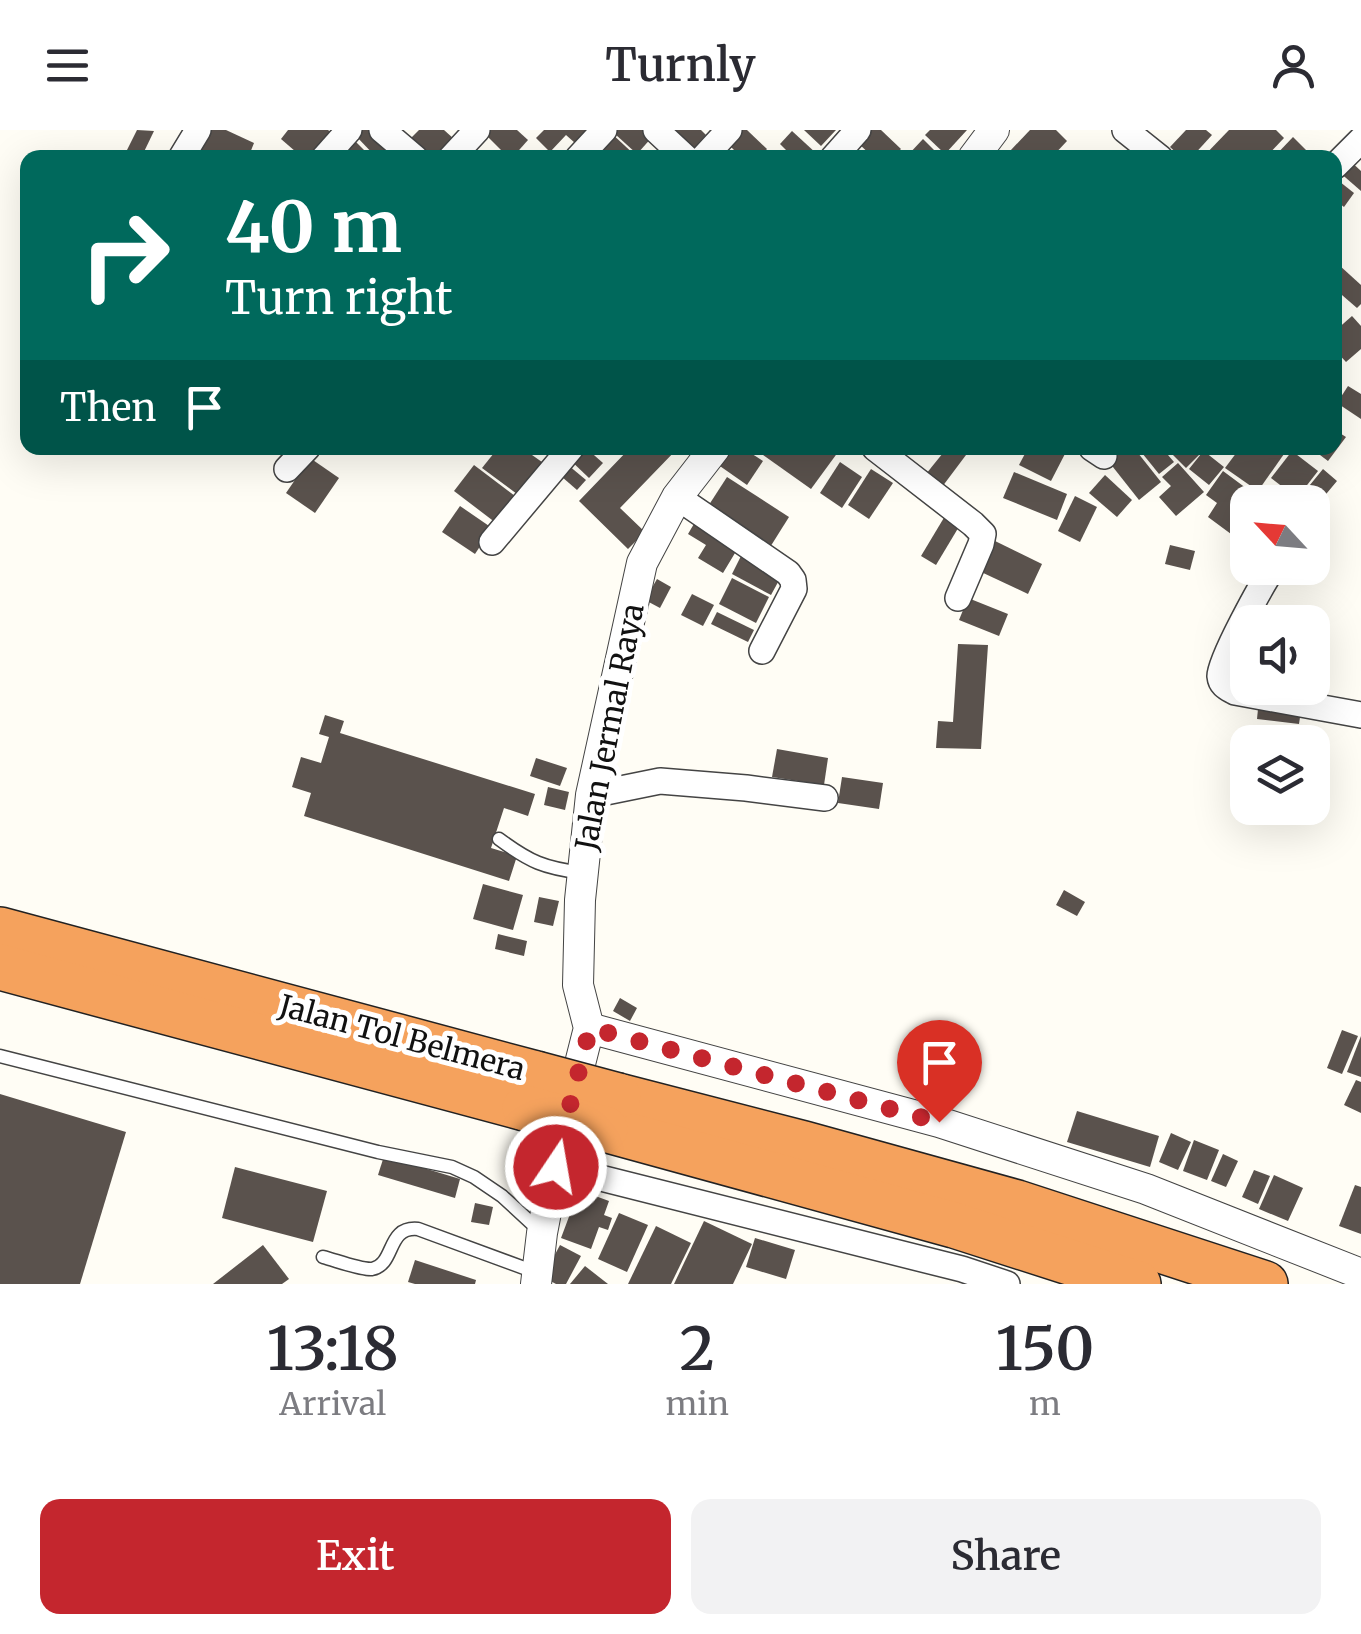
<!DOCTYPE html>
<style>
:root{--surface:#fff;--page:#f2f2f3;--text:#2b2b33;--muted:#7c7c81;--accent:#c4262e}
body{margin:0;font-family:Merriweather,serif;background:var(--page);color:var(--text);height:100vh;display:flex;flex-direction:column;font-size:38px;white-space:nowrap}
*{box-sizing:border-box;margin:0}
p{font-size:32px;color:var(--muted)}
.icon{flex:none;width:55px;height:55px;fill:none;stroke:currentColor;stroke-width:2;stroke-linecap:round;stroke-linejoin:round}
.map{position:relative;height:1154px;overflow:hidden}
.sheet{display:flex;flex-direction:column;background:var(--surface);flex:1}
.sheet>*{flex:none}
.guide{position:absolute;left:20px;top:20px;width:1322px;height:305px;border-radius:20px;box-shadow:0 10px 40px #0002;background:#00695c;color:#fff;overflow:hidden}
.needle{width:65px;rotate:296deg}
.tools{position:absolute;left:1230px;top:355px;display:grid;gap:20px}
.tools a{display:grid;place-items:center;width:100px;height:100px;border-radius:20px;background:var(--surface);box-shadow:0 10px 40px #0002;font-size:50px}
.pin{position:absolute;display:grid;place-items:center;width:85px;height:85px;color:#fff;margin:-102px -42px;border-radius:50% 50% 50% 0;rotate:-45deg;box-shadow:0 0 10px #0007}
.pin .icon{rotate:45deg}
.me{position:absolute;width:110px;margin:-55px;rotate:12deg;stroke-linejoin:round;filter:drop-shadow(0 0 8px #0008)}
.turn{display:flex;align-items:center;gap:35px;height:210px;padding:0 40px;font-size:45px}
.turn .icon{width:130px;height:130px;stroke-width:2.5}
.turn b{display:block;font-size:70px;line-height:85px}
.then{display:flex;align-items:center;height:95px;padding:0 40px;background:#0003;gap:20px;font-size:38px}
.eta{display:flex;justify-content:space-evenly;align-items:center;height:170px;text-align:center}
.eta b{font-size:60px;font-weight:600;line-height:70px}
.primary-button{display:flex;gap:20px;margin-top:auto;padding:20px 40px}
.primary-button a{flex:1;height:115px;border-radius:20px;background:var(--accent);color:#fff;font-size:40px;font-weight:600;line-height:115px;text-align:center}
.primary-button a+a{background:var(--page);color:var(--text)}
header{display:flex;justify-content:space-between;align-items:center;height:130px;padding:0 40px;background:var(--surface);font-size:45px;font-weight:600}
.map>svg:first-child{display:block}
.building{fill:#5a524d}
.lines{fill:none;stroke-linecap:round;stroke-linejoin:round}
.service-casing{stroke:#444;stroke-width:15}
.minor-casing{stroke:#444;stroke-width:28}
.tertiary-casing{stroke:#444;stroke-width:32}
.motorway-casing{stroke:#222;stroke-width:48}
.service{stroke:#fff;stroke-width:12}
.minor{stroke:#fff;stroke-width:25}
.tertiary{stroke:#fff;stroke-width:30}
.motorway{stroke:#f5a25d;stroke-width:45}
.motorway-bridge-casing{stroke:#222;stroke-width:48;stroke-linecap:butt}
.motorway-bridge{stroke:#f5a25d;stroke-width:45}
.route{stroke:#c4262e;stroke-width:18;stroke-dasharray:0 32.4}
.labels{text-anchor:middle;stroke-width:10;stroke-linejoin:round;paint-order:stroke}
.street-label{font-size:30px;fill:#111;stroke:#fff}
</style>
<header><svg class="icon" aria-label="menu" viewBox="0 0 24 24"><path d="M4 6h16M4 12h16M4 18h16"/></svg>Turnly<svg class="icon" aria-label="person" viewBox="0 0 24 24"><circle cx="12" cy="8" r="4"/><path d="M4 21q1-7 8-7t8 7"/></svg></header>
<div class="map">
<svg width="1361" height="1154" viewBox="0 0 1361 1154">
<rect width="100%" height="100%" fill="#fffdf5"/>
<g class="building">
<polygon points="137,0 154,1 141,28 132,28 125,24"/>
<polygon points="206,0 226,0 254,13 248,28 217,28 197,18"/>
<polygon points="288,0 328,0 333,4 314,28 303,28 281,9"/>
<polygon points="360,0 378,0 394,17 384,28 377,28 355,5"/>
<polygon points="419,0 444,0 454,9 437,28 429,28 410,9"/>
<polygon points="487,0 517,0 528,10 512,28 509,28 484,3"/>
<polygon points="544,0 587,0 575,13 566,5 550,22 536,8"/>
<polygon points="618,0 649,0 654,5 637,24 615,4"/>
<polygon points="675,0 701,0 706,5 692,20 673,2"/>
<polygon points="742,0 747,0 767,19 759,28 742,28 729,15"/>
<polygon points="804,0 836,0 821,16"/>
<polygon points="870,0 881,0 901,19 892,28 874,28 858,13"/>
<polygon points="930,0 967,0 945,24 925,5"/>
<polygon points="1030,0 1056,0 1067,11 1051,28 1016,28 1010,21"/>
<polygon points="1186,0 1206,0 1212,5 1191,28 1182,28 1170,17"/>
<polygon points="1229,0 1276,0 1284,8 1265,28 1202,28"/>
<polygon points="792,1 817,24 814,28 794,28 780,14"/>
<polygon points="610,2 638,28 587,28"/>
<polygon points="350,6 372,28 329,28"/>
<polygon points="1293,7 1314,28 1273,28"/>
<polygon points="923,9 942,28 910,28 908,25"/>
<polygon points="1348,29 1361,41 1361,61 1338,41"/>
<polygon points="1335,48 1354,63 1344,77 1335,70"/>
<polygon points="1339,135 1361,155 1361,174 1357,178 1335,159 1335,140"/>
<polygon points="1352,186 1361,196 1361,219 1346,232 1335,220 1335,201"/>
<polygon points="1348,256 1361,264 1361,289 1337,273"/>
<polygon points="1335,300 1346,307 1328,331 1316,322 1319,318 1335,318"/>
<polygon points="498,318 522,318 542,332 517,364 482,338"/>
<polygon points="574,318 586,318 603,333 589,348 566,326"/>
<polygon points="630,318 678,318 620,378 645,402 628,419 579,371"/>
<polygon points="728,318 743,318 763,331 747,355 717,334"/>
<polygon points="753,318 841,318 811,359"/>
<polygon points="947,318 956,318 966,325 942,357 926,344"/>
<polygon points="1028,318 1068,318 1051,351 1019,335"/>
<polygon points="1127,318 1134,318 1161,352 1139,370 1109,332"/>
<polygon points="1138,318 1162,318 1174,332 1159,344"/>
<polygon points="1166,318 1199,318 1203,321 1186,338"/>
<polygon points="1240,318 1275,318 1284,324 1258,361 1225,338"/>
<polygon points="1205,319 1205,322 1224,337 1209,355 1189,339"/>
<polygon points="1292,321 1318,341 1297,368 1271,348"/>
<polygon points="310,328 339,348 315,383 286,363"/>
<polygon points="562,330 586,350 577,360 554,340"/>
<polygon points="840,332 862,347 842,378 820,363"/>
<polygon points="1178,333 1204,362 1176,386 1159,367 1171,356 1162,347"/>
<polygon points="474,335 515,366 496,393 454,361"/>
<polygon points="871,339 893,353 869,389 848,375"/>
<polygon points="1323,339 1337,351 1312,381 1312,372 1296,372"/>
<polygon points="1223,341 1258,367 1255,372 1248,372 1248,382 1231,404 1208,387 1217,373 1206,365"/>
<polygon points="1014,342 1067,364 1057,390 1003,368"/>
<polygon points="1105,345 1132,370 1117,387 1089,363"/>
<polygon points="727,347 789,387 767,422 705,381"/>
<polygon points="1075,366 1097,377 1080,412 1058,401"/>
<polygon points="460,376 492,398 475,424 442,402"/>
<polygon points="945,386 960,395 936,435 921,426"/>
<polygon points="698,387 741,413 723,443 698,428 706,415 688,404"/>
<polygon points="993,410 1042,434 1028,464 979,441"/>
<polygon points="1170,415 1195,421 1190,440 1165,434"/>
<polygon points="743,422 783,443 771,465 732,444"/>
<polygon points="732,448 769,467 756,493 719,474"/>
<polygon points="657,449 671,457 660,478 645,470"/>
<polygon points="692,464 714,475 703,496 681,485"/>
<polygon points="968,468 1008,484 999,506 959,490"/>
<polygon points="717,482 754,500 748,512 711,494"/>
<polygon points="958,514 988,515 981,619 936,618 938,591 953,592"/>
<polygon points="1259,569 1302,574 1299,594 1257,589"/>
<polygon points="325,585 344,591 340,603 535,664 528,686 504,678 491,718 517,726 509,751 304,686 311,663 292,657 301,627 321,633 329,607 319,604"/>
<polygon points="1274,596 1302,599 1301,610 1273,606"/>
<polygon points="777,619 828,628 824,655 772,647"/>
<polygon points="536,628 567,638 560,656 530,646"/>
<polygon points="842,647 883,653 879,679 838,673"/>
<polygon points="548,657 569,662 565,680 544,675"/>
<polygon points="483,754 523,765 513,800 473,789"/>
<polygon points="1064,760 1085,772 1077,786 1056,775"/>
<polygon points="539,767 559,771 553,796 534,792"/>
<polygon points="498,804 527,811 524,826 495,819"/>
<polygon points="620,868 637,878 630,891 613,881"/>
<polygon points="1342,900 1358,906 1342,944 1327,938"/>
<polygon points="1361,906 1361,947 1347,942"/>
<polygon points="912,931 939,942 933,956 907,946"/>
<polygon points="1356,950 1361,952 1361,983 1344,975"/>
<polygon points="0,964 126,1002 80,1154 0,1154"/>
<polygon points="1077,981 1159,1006 1150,1037 1067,1012"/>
<polygon points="1171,1003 1191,1012 1178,1040 1159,1032"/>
<polygon points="1194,1010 1219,1020 1207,1050 1183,1041"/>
<polygon points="1223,1024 1238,1031 1226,1057 1211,1051"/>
<polygon points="384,1026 460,1049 455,1068 378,1045"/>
<polygon points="520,1030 540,1033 536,1061 516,1058"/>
<polygon points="235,1037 327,1061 313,1112 222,1088"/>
<polygon points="1254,1040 1270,1046 1258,1074 1242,1067"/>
<polygon points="1274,1045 1303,1058 1288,1091 1259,1079"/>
<polygon points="1355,1055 1361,1057 1361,1104 1339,1096"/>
<polygon points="579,1060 609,1071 604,1085 612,1088 608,1100 599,1097 591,1119 561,1108"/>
<polygon points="475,1073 493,1077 489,1095 471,1092"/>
<polygon points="619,1083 648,1095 627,1142 598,1129"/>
<polygon points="704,1091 752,1114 733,1154 674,1154"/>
<polygon points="656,1096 691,1113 671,1154 628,1154"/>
<polygon points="755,1108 795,1120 786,1149 746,1137"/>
<polygon points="263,1115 289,1149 282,1154 213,1154"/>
<polygon points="560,1115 581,1126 566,1154 556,1154 543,1147"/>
<polygon points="415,1130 476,1150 475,1154 415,1154 408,1152"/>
<polygon points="585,1136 608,1154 570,1154"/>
</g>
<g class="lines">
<g class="service-casing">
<g id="service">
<path d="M 499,709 C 530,732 544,738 583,743"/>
<polyline points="0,926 378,1022 452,1037 474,1047 502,1066 541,1102"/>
<path d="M 323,1127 C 335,1130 361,1140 372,1139 C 396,1134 386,1096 418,1099 L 535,1142"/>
</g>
</g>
<g class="minor-casing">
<g id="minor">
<polyline points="382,0 415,28"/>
<polyline points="656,0 686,28"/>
<polyline points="1125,0 1160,28"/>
<polyline points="181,28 198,0"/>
<polyline points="324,28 349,0"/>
<polyline points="451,28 477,0"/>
<polyline points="578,28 604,0"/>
<polyline points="703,28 729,0"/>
<polyline points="833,28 858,0"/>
<polyline points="1335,36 1361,10"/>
<polyline points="875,318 973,394 983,404 981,414 958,468"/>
<polyline points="1092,318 1104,326"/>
<polyline points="287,339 307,318"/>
<polyline points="677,367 788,443 793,450 794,459 762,521"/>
<polyline points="492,412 571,318"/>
<path d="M 1273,438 C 1262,454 1220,530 1220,546 C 1221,556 1228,558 1235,562 L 1361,585"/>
<polyline points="591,665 660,651 746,658 825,668"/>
<polyline points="557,1037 962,1139 1007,1154"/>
</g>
</g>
<g class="tertiary-casing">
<g id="tertiary">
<polyline points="973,28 994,0"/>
<polyline points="589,898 939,992 1146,1059 1361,1144"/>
<polyline points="536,1154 542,1103 557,1025 589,898 578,855 580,770 591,665 642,433 677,367 715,318"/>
</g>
</g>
<g class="motorway-casing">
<g id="motorway">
<polyline points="0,800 536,944"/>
<polyline points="0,837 525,978"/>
<polyline points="618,966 804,1014 1017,1073 1265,1154"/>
<polyline points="605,999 954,1095 1138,1154"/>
</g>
</g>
<use href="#service" class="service"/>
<use href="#minor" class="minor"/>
<use href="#tertiary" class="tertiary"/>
<use href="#motorway" class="motorway"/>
<g class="motorway-bridge-casing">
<g id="motorway-bridge">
<polyline points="536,944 618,966"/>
<polyline points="525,978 605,999"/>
</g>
</g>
<use href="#motorway-bridge" class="motorway-bridge"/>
</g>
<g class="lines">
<polyline class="route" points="556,1037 557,1026 590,898 939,992"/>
</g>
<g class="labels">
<g class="street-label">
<text transform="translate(610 597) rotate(-79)" y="10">Jalan Jermal Raya</text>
<text transform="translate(402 908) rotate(15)" y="10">Jalan Tol Belmera</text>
</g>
</g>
</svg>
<div class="tools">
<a><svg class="needle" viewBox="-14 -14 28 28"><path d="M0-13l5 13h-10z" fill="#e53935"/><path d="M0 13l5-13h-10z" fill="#7c7c81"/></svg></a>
<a><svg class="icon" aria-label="sound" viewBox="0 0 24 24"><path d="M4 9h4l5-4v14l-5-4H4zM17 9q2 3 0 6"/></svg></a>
<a><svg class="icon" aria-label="layers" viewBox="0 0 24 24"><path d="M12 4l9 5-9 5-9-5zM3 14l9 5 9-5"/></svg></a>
</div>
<div class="pin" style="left:939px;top:992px;background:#d93025"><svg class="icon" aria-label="arrive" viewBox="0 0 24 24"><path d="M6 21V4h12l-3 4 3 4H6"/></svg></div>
<svg class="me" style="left:556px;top:1037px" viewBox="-20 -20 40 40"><circle r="17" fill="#c4262e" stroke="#fff" stroke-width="3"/><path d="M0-11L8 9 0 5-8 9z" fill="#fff"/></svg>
<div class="guide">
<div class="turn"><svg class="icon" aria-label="right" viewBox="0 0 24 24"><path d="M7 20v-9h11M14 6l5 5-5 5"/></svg><div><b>40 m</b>Turn right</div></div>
<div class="then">Then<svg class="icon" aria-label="arrive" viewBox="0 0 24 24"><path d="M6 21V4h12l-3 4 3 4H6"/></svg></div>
</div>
</div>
<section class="sheet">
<div class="eta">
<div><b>13:18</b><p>Arrival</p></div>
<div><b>2</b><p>min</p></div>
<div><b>150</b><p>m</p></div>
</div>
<div class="primary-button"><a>Exit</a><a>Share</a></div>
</section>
